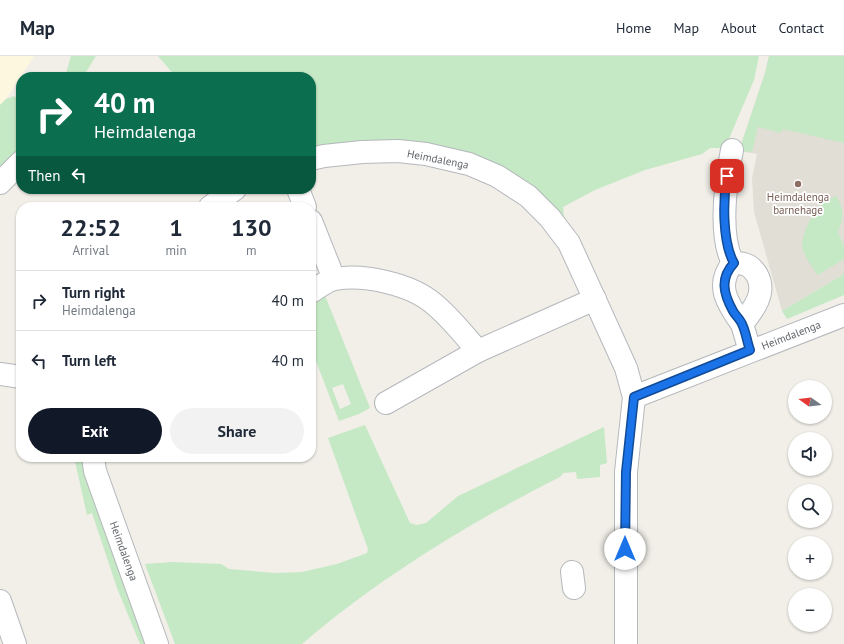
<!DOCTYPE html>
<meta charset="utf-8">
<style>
:root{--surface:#fff;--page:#f2f2f3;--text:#1f2937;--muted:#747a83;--line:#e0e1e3;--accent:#111827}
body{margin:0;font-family:"PT Sans",sans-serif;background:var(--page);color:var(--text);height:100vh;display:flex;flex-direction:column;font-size:15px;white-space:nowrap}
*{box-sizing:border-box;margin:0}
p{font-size:13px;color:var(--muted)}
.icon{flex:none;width:22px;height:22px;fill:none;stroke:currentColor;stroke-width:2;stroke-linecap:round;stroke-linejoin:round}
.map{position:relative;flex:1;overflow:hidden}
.details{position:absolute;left:16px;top:146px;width:300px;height:260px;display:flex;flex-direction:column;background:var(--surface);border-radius:16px;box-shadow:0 1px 3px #0004}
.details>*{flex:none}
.banner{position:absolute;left:16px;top:16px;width:300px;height:122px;border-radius:16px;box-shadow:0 1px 3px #0004;background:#0b6e4f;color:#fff;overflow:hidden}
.needle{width:26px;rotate:284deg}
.buttons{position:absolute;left:788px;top:324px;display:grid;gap:8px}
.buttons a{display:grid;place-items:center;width:44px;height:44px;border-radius:50%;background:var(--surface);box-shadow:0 1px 3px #0004;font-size:20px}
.pin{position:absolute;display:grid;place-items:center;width:34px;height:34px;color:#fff;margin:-17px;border-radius:8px;box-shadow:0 2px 6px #0006}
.me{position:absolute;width:44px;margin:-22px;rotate:0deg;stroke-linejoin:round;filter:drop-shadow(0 0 3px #0008)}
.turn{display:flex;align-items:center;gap:14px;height:84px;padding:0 12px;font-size:18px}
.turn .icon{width:52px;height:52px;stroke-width:2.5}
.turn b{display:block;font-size:28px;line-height:34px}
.then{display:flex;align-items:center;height:38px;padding:0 12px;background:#0003;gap:8px;font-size:15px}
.eta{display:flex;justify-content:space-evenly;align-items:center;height:68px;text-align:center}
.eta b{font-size:24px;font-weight:700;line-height:28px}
.cta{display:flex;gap:8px;margin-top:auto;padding:8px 12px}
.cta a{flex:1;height:46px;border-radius:24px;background:var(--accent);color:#fff;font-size:16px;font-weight:700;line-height:46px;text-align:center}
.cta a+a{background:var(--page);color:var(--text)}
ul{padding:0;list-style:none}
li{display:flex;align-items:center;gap:12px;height:60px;padding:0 12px;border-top:1px solid var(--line)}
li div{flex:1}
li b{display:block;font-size:15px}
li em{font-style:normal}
header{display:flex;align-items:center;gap:24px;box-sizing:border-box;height:56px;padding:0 20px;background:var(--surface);border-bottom:1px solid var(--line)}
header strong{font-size:19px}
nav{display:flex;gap:22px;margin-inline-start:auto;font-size:14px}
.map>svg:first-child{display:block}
.commercial{fill:#fef7e0}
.education{fill:#e1ded6}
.green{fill:#c5e8c5;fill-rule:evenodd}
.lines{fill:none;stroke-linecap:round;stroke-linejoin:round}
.minor-casing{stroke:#b5b8bc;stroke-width:24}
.minor{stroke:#fff;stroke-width:22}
.route-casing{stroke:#114b97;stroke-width:10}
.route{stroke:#1a73e8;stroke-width:7}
.education-dot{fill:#8d6e63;stroke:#fff;stroke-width:1.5}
.labels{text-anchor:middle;stroke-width:3.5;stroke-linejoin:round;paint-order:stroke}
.street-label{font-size:11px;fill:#5f6368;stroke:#fff}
.education-label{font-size:11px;fill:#785e54;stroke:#fff}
</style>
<header>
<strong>Map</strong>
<nav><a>Home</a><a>Map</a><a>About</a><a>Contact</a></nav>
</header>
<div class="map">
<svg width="844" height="588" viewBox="0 0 844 588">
<rect width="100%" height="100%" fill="#f1efe8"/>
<polygon class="commercial" points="0,0 34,0 6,43 0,49"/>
<polygon class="education" points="769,0 844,0 844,218 782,255 754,156 752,122 757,98 739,95 765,17"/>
<g class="green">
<polygon points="71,0 96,0 83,21 65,21"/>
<polygon points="158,0 759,0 754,24 725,92 710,92 702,98 645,114 595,134 563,151 564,161 559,161 499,111 311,95 311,21 176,21"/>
<polygon points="769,0 844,0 844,87 783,73 781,77 758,71 752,96 739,95 765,17"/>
<polygon points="14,40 21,46 21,95 0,117 0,49 6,43"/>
<path d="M 836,140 L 837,140 C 844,156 844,160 838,176 L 844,190 L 844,203 L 818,219 C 812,211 803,199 802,189 C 802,184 804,178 806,173 C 813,156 818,149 836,140 Z"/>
<polygon points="844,218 844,239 787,263 782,255"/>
<path d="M 324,237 L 370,352 L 359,358 L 339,365 L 311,292 L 311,244 ZM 343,328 L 351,348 L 340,353 L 332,332 Z"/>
<path d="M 365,369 L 410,467 L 417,469 L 426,467 L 458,440 L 604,371 L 607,407 L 600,409 L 600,421 L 577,423 L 576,416 L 563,417 L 560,421 C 472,465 376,524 302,588 L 175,588 L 145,508 L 173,506 L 221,508 L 229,513 L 275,517 L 302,516 L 337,508 L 367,497 L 368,493 L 328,382 Z"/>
<polygon points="74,401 86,401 150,588 140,588 117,532 92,457 87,459"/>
</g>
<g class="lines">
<g class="minor-casing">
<g id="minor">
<path d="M 732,94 C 726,125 718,178 733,207 C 745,207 751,209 757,219 C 767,237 753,254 742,268 L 750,295"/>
<polyline points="311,103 324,100 362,96 398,95 426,98 469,108 497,120 528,140 550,162 569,187 626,312 634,341 626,416 626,588"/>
<polyline points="0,127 21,106"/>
<polyline points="298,133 305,151"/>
<polyline points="210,151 235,133"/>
<polyline points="311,165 334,223"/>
<path d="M 733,207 C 715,229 727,247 742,268"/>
<path d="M 311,236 C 318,232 327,224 335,223 C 364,218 411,228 434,248 C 450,261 464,279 478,295 L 595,243"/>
<polyline points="0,318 21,321"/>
<polyline points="634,341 844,259"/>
<polyline points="386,347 478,295"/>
<polyline points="93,401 95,415 157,588"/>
<polyline points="572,516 574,532"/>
<polyline points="0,545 15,588"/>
</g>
</g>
<use href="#minor" class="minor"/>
</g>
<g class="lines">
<g class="route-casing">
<path id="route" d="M 625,493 L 626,416 L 634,341 L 750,294 C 747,286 746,276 742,268 C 740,263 735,259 733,255 C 723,237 720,222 734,207 C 722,186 723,143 727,120"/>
</g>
<use href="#route" class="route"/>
</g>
<circle class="education-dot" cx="798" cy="128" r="4"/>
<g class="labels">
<g class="street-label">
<text transform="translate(438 103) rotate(11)" y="4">Heimdalenga</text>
<text transform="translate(791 279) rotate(-21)" y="4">Heimdalenga</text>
<text transform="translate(124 495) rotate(70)" y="4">Heimdalenga</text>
</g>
<g class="education-label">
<text x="798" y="145">Heimdalenga<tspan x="798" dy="13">barnehage</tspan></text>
</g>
</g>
</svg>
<div class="buttons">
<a><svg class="needle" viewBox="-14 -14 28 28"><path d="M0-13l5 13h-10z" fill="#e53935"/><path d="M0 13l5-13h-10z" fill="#747a83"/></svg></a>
<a><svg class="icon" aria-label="sound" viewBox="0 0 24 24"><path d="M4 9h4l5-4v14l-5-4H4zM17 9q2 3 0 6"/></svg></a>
<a><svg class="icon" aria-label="search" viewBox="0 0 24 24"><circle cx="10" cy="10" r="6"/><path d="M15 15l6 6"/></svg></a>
<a>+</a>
<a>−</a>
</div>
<div class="pin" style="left:727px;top:120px;background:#d93025"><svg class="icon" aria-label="arrive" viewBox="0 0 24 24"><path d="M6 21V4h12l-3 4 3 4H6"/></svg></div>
<svg class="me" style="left:625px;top:493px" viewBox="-20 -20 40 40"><circle r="19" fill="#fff"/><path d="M0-13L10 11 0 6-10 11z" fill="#1a73e8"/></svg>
<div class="banner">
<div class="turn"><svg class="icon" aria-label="right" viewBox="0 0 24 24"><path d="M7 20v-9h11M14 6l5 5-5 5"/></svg><div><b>40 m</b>Heimdalenga</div></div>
<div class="then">Then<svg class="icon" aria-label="left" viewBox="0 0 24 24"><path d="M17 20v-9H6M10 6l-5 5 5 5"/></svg></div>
</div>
<section class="details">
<div class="eta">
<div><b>22:52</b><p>Arrival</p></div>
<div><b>1</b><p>min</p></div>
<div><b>130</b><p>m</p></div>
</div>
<ul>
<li><svg class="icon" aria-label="right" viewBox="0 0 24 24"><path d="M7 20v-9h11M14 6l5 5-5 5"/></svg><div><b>Turn right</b><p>Heimdalenga</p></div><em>40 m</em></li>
<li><svg class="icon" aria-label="left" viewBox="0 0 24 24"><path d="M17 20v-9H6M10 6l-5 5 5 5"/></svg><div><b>Turn left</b></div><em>40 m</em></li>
</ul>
<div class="cta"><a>Exit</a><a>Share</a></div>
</section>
</div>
